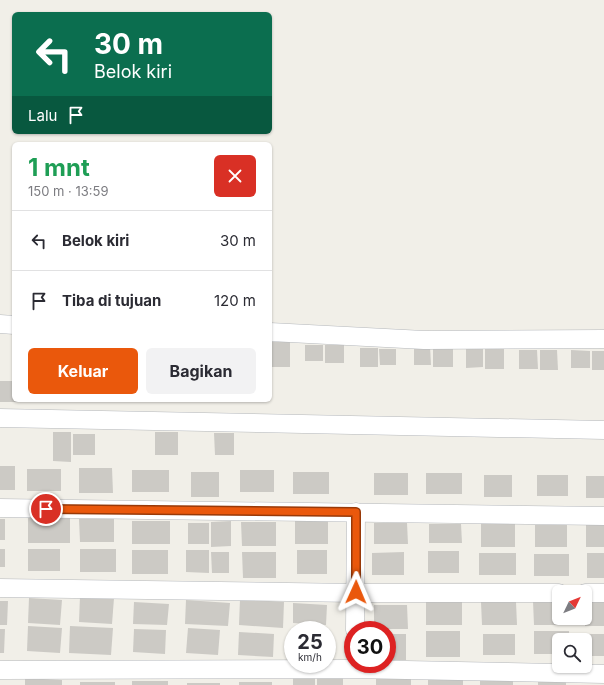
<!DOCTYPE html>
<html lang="id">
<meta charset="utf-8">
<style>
:root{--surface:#fff;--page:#f2f2f3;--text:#2b2b33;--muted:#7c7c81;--line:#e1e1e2;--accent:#ea580c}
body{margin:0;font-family:Inter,sans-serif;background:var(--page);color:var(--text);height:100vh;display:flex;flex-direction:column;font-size:15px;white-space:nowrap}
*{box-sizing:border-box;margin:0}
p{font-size:13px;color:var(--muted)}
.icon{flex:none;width:22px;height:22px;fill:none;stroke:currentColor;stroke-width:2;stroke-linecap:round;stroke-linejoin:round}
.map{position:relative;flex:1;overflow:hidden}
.details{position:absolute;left:12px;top:142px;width:260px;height:260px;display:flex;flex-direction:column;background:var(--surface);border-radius:6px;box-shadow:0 1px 3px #0004}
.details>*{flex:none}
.banner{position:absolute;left:12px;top:12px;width:260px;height:122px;border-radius:6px;box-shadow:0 1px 3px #0004;background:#0b6e4f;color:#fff;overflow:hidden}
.needle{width:26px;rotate:47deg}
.controls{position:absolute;left:552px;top:585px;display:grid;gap:8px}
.controls a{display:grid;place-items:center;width:40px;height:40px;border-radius:6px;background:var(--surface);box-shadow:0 1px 3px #0004;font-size:20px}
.speed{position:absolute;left:284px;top:621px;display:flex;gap:8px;font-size:20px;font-weight:700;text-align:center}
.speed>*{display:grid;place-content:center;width:52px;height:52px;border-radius:50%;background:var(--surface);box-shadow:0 1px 3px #0004;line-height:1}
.speed small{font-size:10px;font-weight:400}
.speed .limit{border:6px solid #d22;background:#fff;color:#111}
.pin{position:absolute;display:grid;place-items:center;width:34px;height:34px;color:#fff;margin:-17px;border:2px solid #fff;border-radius:50%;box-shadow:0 1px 4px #0007}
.me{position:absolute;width:44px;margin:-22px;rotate:1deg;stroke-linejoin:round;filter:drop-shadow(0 0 3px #0008)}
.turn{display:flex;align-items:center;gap:14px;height:84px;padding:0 16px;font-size:18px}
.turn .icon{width:52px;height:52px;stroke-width:2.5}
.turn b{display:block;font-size:28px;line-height:34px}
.then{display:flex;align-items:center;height:38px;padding:0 16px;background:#0003;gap:8px;font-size:15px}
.round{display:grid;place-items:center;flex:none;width:42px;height:42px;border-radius:6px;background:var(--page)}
.head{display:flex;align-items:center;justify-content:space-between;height:68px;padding:0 16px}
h1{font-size:24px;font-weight:700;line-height:30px;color:#1e9e55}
.button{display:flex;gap:8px;margin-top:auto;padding:8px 16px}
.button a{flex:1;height:46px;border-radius:6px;background:var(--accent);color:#fff;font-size:16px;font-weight:700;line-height:46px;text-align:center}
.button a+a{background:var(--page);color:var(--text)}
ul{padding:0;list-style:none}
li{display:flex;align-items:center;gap:12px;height:60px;padding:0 16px;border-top:1px solid var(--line)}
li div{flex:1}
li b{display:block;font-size:15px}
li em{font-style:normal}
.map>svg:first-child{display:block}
.building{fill:#cccac5}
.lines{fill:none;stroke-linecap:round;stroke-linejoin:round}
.street-casing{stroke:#b5b8bc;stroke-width:19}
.street{stroke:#fff;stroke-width:18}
.route-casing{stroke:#983908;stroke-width:10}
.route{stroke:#ea580c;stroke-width:7}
</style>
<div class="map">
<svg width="604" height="685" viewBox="0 0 604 685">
<rect width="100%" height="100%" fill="#f1efe8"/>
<g class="building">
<rect x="271" y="342" width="19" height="25"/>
<rect x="305" y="345" width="18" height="16"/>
<rect x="325" y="345" width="19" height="18"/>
<polygon points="414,346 430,346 431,365 414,365"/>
<rect x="360" y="348" width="18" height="19"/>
<polygon points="466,348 483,348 483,367 466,368"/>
<rect x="485" y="348" width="19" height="21"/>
<polygon points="379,349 396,349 396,365 380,365"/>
<rect x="433" y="349" width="20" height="18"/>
<polygon points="519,350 537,350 538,369 519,369"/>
<polygon points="540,350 557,350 558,370 540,370"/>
<polygon points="571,350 590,351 590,368 571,368"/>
<rect x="592" y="351" width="12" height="19"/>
<polygon points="0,381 14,381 14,400 19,400 19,402 0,402"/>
<polygon points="53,432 71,432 71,462 53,461"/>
<rect x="155" y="432" width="23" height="23"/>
<polygon points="214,433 234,433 234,455 215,455"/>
<rect x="73" y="434" width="22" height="21"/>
<rect x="0" y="466" width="15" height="24"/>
<polygon points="79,468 112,468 113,493 79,493"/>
<rect x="27" y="469" width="34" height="22"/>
<rect x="132" y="470" width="37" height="22"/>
<rect x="240" y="470" width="34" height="22"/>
<rect x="191" y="472" width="28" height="25"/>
<rect x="293" y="472" width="36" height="22"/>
<rect x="374" y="473" width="34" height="22"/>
<rect x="426" y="473" width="36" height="21"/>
<rect x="484" y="475" width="28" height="22"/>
<rect x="537" y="475" width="31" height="21"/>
<rect x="586" y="476" width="18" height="22"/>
<rect x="28" y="517" width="42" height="26"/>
<rect x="0" y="519" width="5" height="21"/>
<polygon points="79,519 114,519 114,542 80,542"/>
<rect x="132" y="521" width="38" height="23"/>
<polygon points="231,521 231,546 211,547 211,522"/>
<rect x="295" y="521" width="33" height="23"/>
<polygon points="241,522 276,522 276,546 242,546"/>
<rect x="188" y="523" width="21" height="21"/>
<polygon points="374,523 407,523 408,544 374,544"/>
<rect x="481" y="523" width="34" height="24"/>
<rect x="586" y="523" width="18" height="24"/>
<polygon points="429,524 461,524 462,543 429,543"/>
<rect x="535" y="525" width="32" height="22"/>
<rect x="0" y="549" width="5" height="18"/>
<rect x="28" y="549" width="32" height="22"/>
<rect x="80" y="549" width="36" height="23"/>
<rect x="132" y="550" width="36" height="24"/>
<polygon points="186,550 209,550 209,573 186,572"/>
<rect x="297" y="550" width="30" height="24"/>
<rect x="428" y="551" width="31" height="22"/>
<polygon points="211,552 229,552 229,573 212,573"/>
<polygon points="242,552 276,552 276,578 243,578"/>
<polygon points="404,552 404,575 372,575 372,553"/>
<rect x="479" y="553" width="37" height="22"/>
<rect x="587" y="553" width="17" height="25"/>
<rect x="534" y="554" width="35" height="22"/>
<polygon points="80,596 114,598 112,624 79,622"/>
<polygon points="29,598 62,600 60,625 28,623"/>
<polygon points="240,599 284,602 283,628 239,625"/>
<polygon points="186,600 230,603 228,626 185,624"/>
<polygon points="0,601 8,601 7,625 0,625"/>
<polygon points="533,601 559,601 559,618 568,618 568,625 534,625"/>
<polygon points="134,602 169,604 167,625 133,624"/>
<rect x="426" y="602" width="36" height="23"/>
<polygon points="481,602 516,602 517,625 482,625"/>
<rect x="585" y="602" width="19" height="24"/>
<polygon points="293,603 327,605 326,625 293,623"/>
<polygon points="374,605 407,605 408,629 374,629"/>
<polygon points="28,626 62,628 60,653 27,651"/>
<polygon points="70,626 113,628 111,655 69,653"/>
<polygon points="188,628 220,630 218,655 186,653"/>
<polygon points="0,629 5,629 4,653 0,653"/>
<polygon points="134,629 166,630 165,654 133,652"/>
<rect x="426" y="631" width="34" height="26"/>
<polygon points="534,631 569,631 569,640 559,640 559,654 534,654"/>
<polygon points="239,632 274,634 273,657 238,655"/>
<rect x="387" y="634" width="19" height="26"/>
<rect x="483" y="634" width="32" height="21"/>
<polygon points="588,634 604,634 604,656 589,656"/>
<rect x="293" y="677" width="22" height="8"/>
<rect x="480" y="677" width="33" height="8"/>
<polygon points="25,678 62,680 62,685 25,685"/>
<rect x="317" y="678" width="26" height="7"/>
<rect x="428" y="678" width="35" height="7"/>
<rect x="376" y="679" width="35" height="6"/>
<rect x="132" y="681" width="36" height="4"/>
<rect x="80" y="682" width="35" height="3"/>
<rect x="239" y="682" width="33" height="3"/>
<rect x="538" y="682" width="28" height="3"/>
<rect x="187" y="683" width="33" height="2"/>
</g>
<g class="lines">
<g class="street-casing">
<g id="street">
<polyline points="0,324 14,325"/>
<polyline points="270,332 424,340 604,339"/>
<polyline points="0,418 604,430"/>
<polyline points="0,508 604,516"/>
<polyline points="0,588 356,593 559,593"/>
<polyline points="585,593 604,593"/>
<polyline points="355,630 356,512"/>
<polyline points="0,670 354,669 604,674"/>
</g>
</g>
<use href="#street" class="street"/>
</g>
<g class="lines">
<g class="route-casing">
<polyline id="route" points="46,509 356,512 356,592"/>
</g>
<use href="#route" class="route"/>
</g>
</svg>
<div class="controls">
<a><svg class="needle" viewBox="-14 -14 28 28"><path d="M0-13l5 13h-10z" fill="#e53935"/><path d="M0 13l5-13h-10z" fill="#7c7c81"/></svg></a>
<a><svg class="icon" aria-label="search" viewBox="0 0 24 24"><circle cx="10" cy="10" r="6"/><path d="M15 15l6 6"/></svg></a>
</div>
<div class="speed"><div>25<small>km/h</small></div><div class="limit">30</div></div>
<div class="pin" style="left:46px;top:509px;background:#d93025"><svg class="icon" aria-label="arrive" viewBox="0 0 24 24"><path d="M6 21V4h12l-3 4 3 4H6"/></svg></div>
<svg class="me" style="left:356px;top:592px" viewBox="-20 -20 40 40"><path d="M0-17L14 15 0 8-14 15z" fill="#ea580c" stroke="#fff" stroke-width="4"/></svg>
<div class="banner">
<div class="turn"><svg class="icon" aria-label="left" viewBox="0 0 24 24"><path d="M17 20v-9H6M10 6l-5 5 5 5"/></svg><div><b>30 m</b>Belok kiri</div></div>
<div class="then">Lalu<svg class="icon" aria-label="arrive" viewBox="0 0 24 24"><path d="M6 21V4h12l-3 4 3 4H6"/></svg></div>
</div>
<section class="details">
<div class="head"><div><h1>1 mnt</h1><p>150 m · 13:59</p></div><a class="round" style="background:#d93025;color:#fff"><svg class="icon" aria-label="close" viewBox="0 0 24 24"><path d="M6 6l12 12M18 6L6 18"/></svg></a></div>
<ul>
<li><svg class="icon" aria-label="left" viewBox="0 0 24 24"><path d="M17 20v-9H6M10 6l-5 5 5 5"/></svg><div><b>Belok kiri</b></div><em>30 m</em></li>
<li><svg class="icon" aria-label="arrive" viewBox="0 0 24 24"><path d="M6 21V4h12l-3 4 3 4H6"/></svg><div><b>Tiba di tujuan</b></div><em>120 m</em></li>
</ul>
<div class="button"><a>Keluar</a><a>Bagikan</a></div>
</section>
</div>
